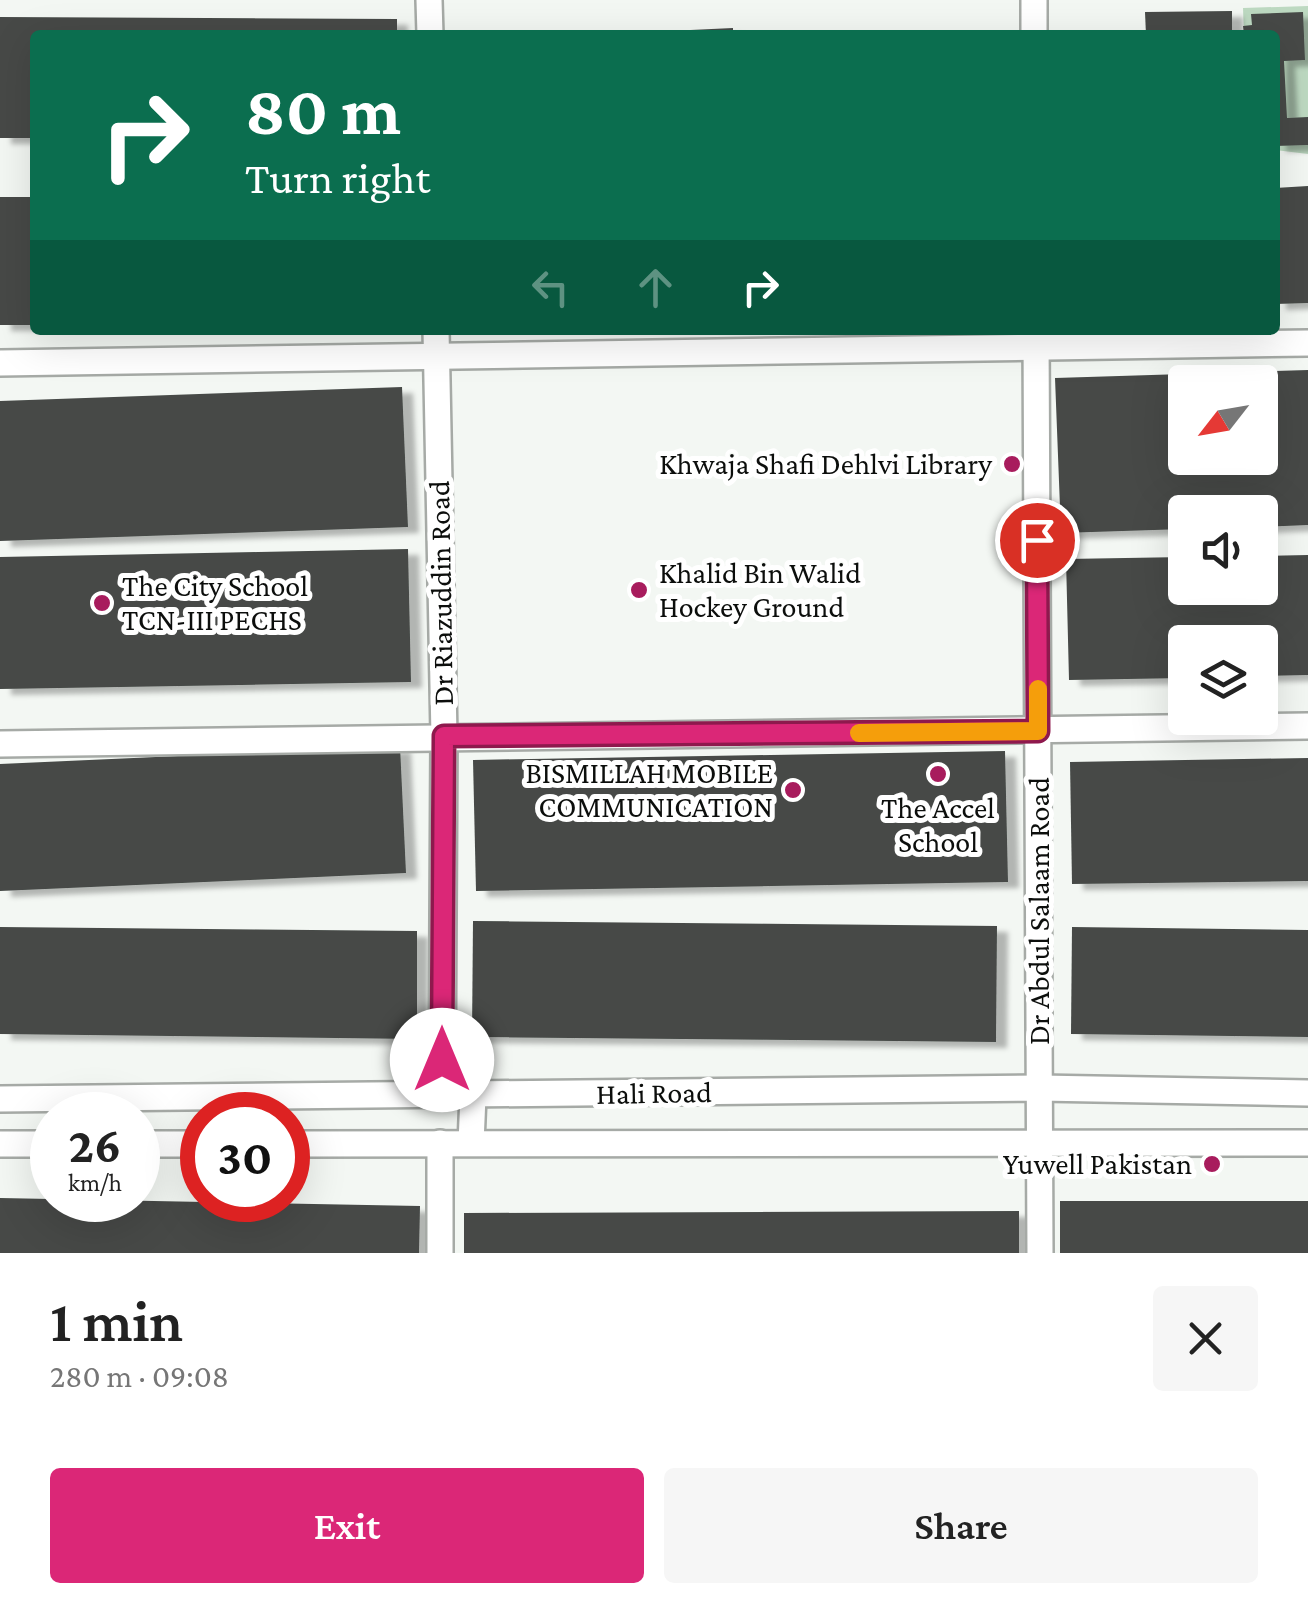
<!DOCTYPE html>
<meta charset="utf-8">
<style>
:root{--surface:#fff;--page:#f6f6f6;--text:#222;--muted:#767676;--accent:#db2777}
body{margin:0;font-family:"Crimson Pro",serif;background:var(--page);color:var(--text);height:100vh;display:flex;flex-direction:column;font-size:38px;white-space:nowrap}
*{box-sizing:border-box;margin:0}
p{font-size:32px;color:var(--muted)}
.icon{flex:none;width:55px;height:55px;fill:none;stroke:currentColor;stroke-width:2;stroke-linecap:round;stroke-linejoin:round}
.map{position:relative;height:1253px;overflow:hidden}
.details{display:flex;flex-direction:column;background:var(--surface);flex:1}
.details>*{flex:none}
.guide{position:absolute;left:30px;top:30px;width:1250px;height:305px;border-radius:10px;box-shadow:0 10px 40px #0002;background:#0b6e4f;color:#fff;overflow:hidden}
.needle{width:65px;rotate:239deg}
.fabs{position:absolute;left:1168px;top:365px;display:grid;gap:20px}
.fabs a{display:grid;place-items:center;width:110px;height:110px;border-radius:10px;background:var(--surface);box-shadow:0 10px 40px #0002;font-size:50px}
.speed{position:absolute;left:30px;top:1092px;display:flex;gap:20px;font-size:50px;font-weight:700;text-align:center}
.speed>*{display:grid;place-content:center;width:130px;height:130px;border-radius:50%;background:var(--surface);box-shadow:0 10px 40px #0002;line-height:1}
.speed small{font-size:25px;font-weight:400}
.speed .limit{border:15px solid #d22;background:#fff;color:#111}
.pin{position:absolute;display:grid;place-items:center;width:85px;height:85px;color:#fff;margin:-42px;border:5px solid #fff;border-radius:50%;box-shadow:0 2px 10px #0007}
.me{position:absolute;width:110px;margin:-55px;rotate:0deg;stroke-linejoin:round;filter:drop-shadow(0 0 8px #0008)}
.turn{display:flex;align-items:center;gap:35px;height:210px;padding:0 50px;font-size:45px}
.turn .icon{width:130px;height:130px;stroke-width:2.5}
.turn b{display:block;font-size:70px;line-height:85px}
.lanes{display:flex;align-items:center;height:95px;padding:0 50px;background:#0003;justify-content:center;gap:50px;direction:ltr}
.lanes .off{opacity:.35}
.round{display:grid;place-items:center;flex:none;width:105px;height:105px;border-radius:10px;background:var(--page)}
.head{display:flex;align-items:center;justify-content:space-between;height:170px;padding:0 50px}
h1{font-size:60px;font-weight:600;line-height:75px}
.action{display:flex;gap:20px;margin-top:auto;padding:20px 50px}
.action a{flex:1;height:115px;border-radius:10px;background:var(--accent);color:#fff;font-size:40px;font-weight:600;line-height:115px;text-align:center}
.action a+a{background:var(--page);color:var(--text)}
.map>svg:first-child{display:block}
.green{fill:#bdd9c1}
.building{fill:#464a47;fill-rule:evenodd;filter:url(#shadow)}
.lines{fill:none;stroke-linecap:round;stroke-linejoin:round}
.minor-casing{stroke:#a6aaa6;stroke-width:30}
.minor{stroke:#fff;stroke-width:25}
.route-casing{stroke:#8e194d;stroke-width:25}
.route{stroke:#db2777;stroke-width:18}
.slow{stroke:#f59e0b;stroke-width:18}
.poi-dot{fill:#a81c5d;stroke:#fff;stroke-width:4}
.labels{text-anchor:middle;stroke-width:10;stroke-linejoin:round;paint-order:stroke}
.poi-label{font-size:30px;fill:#0c0e0c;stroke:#fff;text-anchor:end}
.street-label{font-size:30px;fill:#0c0e0c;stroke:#fff}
</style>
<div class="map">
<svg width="1308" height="1253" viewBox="0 0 1308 1253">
<defs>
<filter id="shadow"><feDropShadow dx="11" dy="6" stdDeviation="2.5" flood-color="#0004"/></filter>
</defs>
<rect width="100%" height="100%" fill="#f3f7f3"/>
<polygon class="green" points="1308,6 1308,154 1275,150 1275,35 1244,35 1243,8"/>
<g class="building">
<polygon points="1232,11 1232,35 1146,35 1145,12"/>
<polygon points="1303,12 1305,60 1284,61 1287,118 1308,117 1308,145 1275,146 1275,35 1244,35 1243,26 1252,25 1251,14"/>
<polygon points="0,17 397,19 397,35 35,35 35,138 0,138"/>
<polygon points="733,28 733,35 649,35 648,32"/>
<polygon points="1308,186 1308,303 1275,304 1275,188"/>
<rect x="0" y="197" width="35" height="128"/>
<polygon points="938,330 995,330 995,335 938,333"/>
<path d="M 1308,370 L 1308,525 L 1260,527 L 1260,512 L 1185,512 L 1185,529 L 1061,533 L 1055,378 ZM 1185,382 L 1260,382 L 1260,458 L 1185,458 Z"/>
<polygon points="402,387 408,527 0,541 0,401"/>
<polygon points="408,549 411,682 0,689 0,557"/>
<polygon points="1308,555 1308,675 1260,676 1260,642 1185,642 1185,678 1069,680 1066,559 1185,557 1185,588 1260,588 1260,556"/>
<polygon points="400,746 406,873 0,891 0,764"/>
<polygon points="1005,751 1008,882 476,891 473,760"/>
<polygon points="1308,758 1308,881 1072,884 1070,762"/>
<polygon points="473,921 997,926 996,1042 472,1037"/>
<polygon points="0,927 417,931 417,1039 0,1034"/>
<polygon points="1072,927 1308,930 1308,1037 1071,1034"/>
<polygon points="0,1198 420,1206 419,1253 0,1253"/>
<rect x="1060" y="1201" width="248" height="52"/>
<polygon points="1019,1211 1019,1253 464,1253 464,1213"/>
</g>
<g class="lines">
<g class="minor-casing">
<g id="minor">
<polyline points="429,0 430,35"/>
<polyline points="1034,0 1034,35"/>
<polyline points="436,330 444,736 442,1096"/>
<polyline points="1036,330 1040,1253"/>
<polyline points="0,363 1308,343"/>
<polyline points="0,744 1308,726"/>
<polyline points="0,1099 1040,1088 1308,1093"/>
<polyline points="471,1143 473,1096"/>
<polyline points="0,1144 52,1144"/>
<polyline points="138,1144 202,1144"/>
<polyline points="288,1144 1308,1143"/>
<polyline points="440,1253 440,1143"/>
</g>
</g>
<use href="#minor" class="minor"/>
</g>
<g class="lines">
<g class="route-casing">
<polyline id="route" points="442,1060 444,736 1038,731 1037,540"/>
</g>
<use href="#route" class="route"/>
<polyline class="slow" points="859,733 1038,731 1038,689"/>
</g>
<g class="poi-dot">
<circle cx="1012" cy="464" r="10"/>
<circle cx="639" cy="590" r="10"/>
<circle cx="102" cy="603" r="10"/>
<circle cx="938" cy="774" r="10"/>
<circle cx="793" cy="790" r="10"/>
<circle cx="1212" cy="1164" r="10"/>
</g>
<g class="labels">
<g class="poi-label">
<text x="992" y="474">Khwaja Shafi Dehlvi Library</text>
<text x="659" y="583" text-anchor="start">Khalid Bin Walid<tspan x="659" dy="34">Hockey Ground</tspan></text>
<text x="122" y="596" text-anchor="start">The City School<tspan x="122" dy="34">TCN-III PECHS</tspan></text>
<text x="773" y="783">BISMILLAH MOBILE<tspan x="773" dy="34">COMMUNICATION</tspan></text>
<text x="938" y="818" text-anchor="middle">The Accel<tspan x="938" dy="34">School</tspan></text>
<text x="1192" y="1174">Yuwell Pakistan</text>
</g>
<g class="street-label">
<text transform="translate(441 593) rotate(-91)" y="10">Dr Riazuddin Road</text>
<text transform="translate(1039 911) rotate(-90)" y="10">Dr Abdul Salaam Road</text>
<text transform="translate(654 1093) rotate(-1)" y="10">Hali Road</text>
</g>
</g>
</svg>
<div class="fabs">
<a><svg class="needle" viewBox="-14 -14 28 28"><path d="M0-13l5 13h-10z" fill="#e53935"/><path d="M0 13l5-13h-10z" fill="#767676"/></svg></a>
<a><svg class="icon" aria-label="sound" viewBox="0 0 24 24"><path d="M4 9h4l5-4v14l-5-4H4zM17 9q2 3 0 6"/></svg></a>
<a><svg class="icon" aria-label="layers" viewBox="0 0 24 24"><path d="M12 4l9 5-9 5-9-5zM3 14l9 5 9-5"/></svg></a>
</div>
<div class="speed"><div>26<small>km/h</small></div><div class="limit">30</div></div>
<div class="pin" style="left:1037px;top:540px;background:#d93025"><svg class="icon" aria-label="arrive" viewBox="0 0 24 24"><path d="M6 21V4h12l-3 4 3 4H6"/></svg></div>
<svg class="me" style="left:442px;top:1060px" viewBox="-20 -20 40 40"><circle r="19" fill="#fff"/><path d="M0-13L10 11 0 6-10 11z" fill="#db2777"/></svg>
<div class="guide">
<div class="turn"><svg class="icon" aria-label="right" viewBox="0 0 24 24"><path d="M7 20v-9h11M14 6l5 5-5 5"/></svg><div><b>80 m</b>Turn right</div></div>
<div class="lanes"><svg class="icon off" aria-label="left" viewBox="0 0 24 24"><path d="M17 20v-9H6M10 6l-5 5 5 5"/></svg><svg class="icon off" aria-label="ahead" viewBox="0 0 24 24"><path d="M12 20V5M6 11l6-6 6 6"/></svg><svg class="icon" aria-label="right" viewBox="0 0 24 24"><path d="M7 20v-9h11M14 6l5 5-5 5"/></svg></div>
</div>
</div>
<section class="details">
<div class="head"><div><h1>1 min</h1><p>280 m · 09:08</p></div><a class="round"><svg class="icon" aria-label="close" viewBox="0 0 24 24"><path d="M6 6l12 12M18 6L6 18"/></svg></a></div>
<div class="action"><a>Exit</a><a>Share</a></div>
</section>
